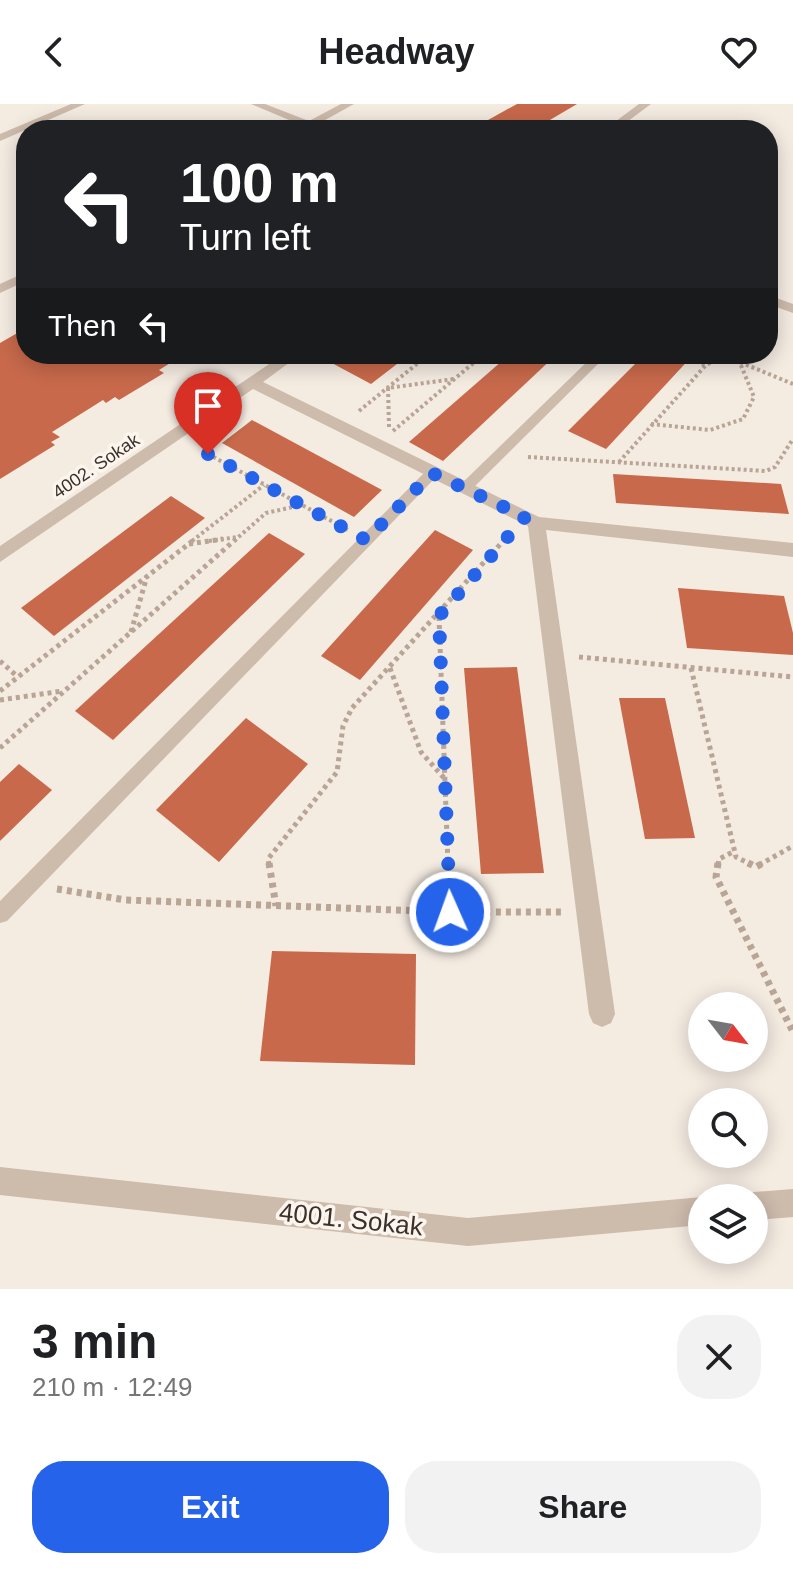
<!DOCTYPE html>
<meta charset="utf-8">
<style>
:root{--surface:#fff;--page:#f2f2f2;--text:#202124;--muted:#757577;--accent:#2563eb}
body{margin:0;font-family:Arial,sans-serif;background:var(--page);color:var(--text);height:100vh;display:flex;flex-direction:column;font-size:30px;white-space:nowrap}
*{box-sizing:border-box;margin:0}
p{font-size:26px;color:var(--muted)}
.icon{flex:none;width:44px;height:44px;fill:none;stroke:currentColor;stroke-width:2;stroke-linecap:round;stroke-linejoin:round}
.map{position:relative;height:1185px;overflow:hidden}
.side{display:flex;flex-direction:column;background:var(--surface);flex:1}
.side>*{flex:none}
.top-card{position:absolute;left:16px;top:16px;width:762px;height:244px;border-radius:32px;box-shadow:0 4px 20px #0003;background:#202124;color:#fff;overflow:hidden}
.needle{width:52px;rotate:121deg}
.fabs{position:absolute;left:688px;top:888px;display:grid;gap:16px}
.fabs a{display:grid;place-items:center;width:80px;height:80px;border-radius:50%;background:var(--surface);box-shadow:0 4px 20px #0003;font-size:40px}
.pin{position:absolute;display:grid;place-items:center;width:68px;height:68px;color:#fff;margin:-82px -34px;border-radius:50% 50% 50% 0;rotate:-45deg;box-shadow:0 0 8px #0007}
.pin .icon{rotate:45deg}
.me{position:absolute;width:88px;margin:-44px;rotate:358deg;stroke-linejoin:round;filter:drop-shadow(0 0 6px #0008)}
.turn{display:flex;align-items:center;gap:28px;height:168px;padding:0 32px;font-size:36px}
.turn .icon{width:104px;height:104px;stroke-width:2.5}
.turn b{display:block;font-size:56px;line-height:68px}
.then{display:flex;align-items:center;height:76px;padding:0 32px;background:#0003;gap:16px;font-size:30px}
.round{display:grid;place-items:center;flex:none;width:84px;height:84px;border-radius:32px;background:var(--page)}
.headline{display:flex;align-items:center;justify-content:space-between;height:136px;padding:0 32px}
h1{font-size:48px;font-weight:700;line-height:60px}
.cta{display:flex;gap:16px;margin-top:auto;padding:16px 32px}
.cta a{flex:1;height:92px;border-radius:32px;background:var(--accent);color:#fff;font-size:32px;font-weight:700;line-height:92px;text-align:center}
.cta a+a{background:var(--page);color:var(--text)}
header{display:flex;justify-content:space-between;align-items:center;height:104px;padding:0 32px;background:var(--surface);font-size:36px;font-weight:700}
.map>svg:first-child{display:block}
.building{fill:#c8694b}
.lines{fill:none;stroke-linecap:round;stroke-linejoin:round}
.path-far2{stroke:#b9a596;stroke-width:4;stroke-dasharray:3 3;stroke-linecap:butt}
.path-far1{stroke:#b9a596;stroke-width:5;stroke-dasharray:4 4;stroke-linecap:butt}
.path{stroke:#b9a596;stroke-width:7;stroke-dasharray:5 5;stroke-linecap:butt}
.lane{fill:#cdbbac;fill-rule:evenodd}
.street{fill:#cdbbac;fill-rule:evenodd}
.route{stroke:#2563eb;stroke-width:14;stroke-dasharray:0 25.2}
.labels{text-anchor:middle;stroke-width:7;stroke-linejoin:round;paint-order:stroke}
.far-street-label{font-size:18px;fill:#3b302b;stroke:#fbf5ee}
.near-street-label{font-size:26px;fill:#3b302b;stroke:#fbf5ee}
</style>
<header><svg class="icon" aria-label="back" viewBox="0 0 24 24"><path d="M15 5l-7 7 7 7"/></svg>Headway<svg class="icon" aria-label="heart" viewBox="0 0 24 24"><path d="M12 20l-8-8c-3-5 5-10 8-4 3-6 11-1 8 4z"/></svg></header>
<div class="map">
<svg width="793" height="1185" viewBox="0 0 793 1185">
<rect width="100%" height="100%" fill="#f4ebe1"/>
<g class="building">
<polygon points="517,0 577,0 533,26 470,26"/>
<polygon points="26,224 26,250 185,250 159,266 164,269 119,296 115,293 106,299 103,296 52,328 60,333 51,338 55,341 0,375 0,239"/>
<polygon points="315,250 410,250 371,280"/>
<polygon points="510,250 557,250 443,357 409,338"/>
<polygon points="645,250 694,250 606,345 568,327"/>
<polygon points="252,316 382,386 354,413 222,339"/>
<polygon points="613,370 781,380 789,410 616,399"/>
<polygon points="171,392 205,414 54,532 21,504"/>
<polygon points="435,426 473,446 360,576 321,552"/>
<polygon points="269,429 305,450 113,636 75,607"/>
<polygon points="678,484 784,492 793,529 793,551 687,544"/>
<polygon points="517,563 544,769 481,770 464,564"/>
<polygon points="619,594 665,594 695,734 645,735"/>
<polygon points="246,614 308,660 219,758 156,706"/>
<polygon points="19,660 52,686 0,737 0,678"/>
<polygon points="272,847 416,850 415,961 260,957"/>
</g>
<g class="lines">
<g class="path-far2">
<polyline points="680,250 705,261"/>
<polyline points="359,307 429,250"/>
<polyline points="651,320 710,326 743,315 754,293 740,259"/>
<polyline points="389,323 388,284 454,275"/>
<polyline points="393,327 484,250"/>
<polyline points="208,350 348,426"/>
<polyline points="528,353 766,367 775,363 793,335"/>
<polyline points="619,358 706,261 725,252 793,280"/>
<polyline points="192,437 264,381"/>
<polyline points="209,437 238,433"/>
<polyline points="234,437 266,409 302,401"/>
<polyline points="504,437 511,429"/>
</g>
<g class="path-far1">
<polyline points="189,440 223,435"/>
<polyline points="439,513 448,761"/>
<polyline points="131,528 147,472"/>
<polyline points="579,553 793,573"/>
<polyline points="0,557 18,573"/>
<polyline points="390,564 421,648 445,675"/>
<polyline points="691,564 736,753 752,761"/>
<polyline points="0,587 195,435"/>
<polyline points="0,596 63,587"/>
<polyline points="0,644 236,435"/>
<polyline points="269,761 268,755 337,668 343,622 352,604 505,435"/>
<polyline points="718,761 719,755 735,747"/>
<polyline points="759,761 793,742"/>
</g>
<g class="path">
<polyline points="269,759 276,802"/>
<polyline points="448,759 450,808"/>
<polyline points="718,759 716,773 793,928"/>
<polyline points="748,759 756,763 763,759"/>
<polyline points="57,785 126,796 450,808 562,808"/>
</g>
<g class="lane">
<polygon points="595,250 608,250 469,388 459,388 459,382"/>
<polygon points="432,364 437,366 437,372 7,817 0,819 0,797 427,366"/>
</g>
<g class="street">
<polygon points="71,0 85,0 0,37 0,30"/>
<polygon points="251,0 265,0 309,17 341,0 354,0 318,20 328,26 299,26 301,21"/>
<polygon points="639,0 651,0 616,26 604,26"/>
<polygon points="26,168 26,177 0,189 0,180"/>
<polygon points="768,191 793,200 793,209 768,200"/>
<polygon points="284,250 301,250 263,278 539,413 793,439 793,453 546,426 615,910 611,919 602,923 593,919 589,910 528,422 253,285 0,458 0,442"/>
<polygon points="0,1063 468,1114 702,1093 705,1094 702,1094 702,1121 468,1142 0,1091"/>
<polygon points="793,1085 793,1113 754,1116 754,1094 743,1094 754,1088"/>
</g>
</g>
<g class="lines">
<polyline class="route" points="208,350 366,436 432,369 525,413 439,512 450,808"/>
</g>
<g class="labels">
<g class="far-street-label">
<text transform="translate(96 362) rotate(-34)" y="6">4002. Sokak</text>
</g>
<g class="near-street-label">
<text transform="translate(351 1115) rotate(6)" y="9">4001. Sokak</text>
</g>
</g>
</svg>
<div class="fabs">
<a><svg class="needle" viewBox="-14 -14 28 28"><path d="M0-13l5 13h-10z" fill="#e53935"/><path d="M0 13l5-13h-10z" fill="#757577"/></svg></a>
<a><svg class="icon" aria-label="search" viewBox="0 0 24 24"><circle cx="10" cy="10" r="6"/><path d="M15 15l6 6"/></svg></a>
<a><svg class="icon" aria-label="layers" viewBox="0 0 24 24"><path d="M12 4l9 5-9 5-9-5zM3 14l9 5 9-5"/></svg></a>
</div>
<div class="pin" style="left:208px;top:350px;background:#d93025"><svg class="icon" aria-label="arrive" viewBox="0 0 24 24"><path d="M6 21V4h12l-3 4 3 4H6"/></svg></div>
<svg class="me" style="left:450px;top:808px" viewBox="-20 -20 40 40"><circle r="17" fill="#2563eb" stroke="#fff" stroke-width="3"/><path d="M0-11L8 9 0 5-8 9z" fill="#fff"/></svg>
<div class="top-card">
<div class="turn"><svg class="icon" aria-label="left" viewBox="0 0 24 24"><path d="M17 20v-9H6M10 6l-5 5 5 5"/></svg><div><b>100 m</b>Turn left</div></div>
<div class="then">Then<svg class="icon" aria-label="left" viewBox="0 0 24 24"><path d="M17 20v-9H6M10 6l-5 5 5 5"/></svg></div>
</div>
</div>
<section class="side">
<div class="headline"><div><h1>3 min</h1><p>210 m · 12:49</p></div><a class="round"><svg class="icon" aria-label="close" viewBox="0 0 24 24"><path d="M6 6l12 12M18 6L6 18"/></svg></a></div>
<div class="cta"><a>Exit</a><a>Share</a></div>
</section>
